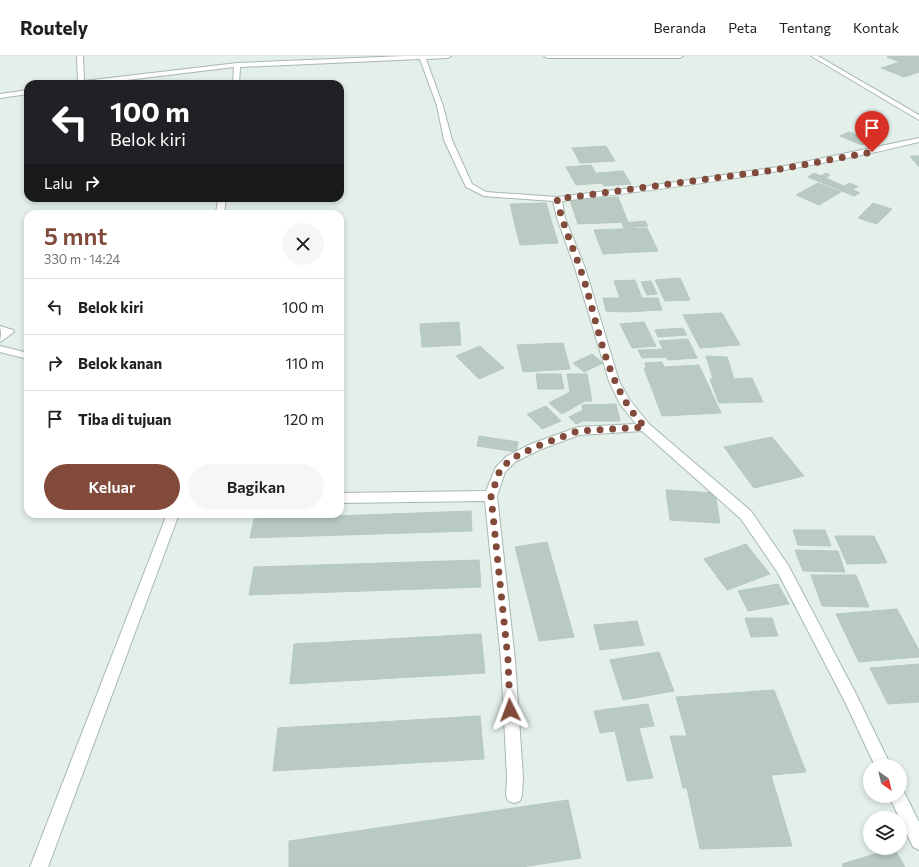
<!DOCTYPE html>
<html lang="id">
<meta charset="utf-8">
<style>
:root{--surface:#fff;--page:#f6f6f6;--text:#202124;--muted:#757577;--line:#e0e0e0;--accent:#824a3a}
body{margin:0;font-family:Commissioner,sans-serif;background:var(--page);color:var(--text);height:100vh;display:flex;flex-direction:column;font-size:15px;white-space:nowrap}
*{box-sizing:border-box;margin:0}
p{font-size:13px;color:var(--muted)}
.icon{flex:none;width:22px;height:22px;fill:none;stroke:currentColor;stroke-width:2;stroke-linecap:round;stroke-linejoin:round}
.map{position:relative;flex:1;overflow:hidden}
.panel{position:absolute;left:24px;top:154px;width:320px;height:308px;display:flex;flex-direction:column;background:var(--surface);border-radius:12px;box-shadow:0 2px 6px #0003}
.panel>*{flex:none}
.guide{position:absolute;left:24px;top:24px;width:320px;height:122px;border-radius:12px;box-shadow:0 2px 6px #0003;background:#202124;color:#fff;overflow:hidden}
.needle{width:26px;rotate:146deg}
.controls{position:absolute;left:863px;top:703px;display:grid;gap:8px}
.controls a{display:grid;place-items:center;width:44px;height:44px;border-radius:50%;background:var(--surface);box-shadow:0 2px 6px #0003;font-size:20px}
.pin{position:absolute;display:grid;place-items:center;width:34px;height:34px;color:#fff;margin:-41px -17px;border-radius:50% 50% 50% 0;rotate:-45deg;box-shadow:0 0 4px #0007}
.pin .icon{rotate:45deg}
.me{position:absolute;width:44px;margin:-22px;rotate:357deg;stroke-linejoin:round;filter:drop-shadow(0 0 3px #0008)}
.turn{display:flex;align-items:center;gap:14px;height:84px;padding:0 20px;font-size:18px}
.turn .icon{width:52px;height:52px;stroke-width:2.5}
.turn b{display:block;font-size:28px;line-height:34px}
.then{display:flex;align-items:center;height:38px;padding:0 20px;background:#0003;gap:8px;font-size:15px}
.round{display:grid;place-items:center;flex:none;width:42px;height:42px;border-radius:21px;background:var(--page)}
.summary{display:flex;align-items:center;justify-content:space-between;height:68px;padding:0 20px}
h1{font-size:24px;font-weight:600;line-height:30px;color:var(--accent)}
.button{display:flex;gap:8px;margin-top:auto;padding:8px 20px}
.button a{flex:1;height:46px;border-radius:24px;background:var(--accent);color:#fff;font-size:16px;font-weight:600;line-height:46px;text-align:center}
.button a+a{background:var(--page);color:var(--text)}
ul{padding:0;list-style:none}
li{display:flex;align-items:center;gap:12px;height:56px;padding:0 20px;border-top:1px solid var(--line)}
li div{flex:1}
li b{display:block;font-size:15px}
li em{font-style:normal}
header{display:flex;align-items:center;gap:24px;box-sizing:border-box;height:56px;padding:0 20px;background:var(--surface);border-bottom:1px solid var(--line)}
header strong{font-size:19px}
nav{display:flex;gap:22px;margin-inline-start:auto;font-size:14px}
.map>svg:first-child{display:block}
.building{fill:#b9cac3;stroke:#b6c9c1}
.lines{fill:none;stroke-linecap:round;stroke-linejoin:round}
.minor-casing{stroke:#a6b8b1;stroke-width:2}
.minor{fill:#fff;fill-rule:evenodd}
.route{stroke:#824a3a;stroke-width:7;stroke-dasharray:0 12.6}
</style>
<header>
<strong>Routely</strong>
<nav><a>Beranda</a><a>Peta</a><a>Tentang</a><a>Kontak</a></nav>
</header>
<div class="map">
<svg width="919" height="811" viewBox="0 0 919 811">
<rect width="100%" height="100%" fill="#e4efea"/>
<g class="building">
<polygon points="890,0 919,0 919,16 904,21 881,12 900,6 887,1"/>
<polygon points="849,76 871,85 862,89 840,80"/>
<polygon points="606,90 610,97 576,99 572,92"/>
<polygon points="610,97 615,105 580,107 576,99"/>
<polygon points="910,100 919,100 919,111"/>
<polygon points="591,109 602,127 576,129 566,111"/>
<polygon points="623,115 631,128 604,130 597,117"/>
<polygon points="814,117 821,120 826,117 830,119 826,122 844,130 850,127 858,131 852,133 860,137 854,140 808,121"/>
<polygon points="818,127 841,136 819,149 796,139"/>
<polygon points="618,141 628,166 578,168 570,144"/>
<polygon points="546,147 558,187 520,189 510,148"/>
<polygon points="873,147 892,153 877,168 858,162"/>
<polygon points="645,165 648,170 624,172 622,167"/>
<polygon points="647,172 658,195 603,198 594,174"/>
<polygon points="680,222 690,244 665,245 655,224"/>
<polygon points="635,224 642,242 658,242 662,254 625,256 606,255 603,242 620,242 614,225"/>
<polygon points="651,225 657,238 647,239 641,226"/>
<polygon points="722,257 740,289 700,292 683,259"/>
<polygon points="459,266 461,289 422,291 420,268"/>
<polygon points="644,266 656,290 632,292 620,268"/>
<polygon points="683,272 687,279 658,281 655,274"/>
<polygon points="688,283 697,302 668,304 666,301 642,302 638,294 663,293 659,285"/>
<polygon points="563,287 570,313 523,316 517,289"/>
<polygon points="480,290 504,312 479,323 456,300"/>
<polygon points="592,298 603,307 584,316 573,307"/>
<polygon points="706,300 727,301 734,323 752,322 763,346 719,347 710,323 713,323"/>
<polygon points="662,306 664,311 699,309 721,357 662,360 644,312 646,312 645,307"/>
<polygon points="536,318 561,318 564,333 538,333"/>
<polygon points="567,318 587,318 592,345 585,345 562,358 549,347 570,336"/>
<polygon points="616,348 620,365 585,365 585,364 576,368 569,361 583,354 582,349"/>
<polygon points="546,350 561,365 542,373 527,358"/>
<polygon points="479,380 518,386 516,396 477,390"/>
<polygon points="772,381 794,408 745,420 724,391"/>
<polygon points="794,408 804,420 754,432 745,420"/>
<polygon points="666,434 715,437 720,467 670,464"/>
<polygon points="471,455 472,475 250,482 254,463"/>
<polygon points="793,474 825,474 831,490 798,489"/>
<polygon points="835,480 874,480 887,507 847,508"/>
<polygon points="547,486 574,581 539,585 515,491"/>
<polygon points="746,488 770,518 727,534 704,503"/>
<polygon points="795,494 838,495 845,516 803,515"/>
<polygon points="479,504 481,531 249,539 254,511"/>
<polygon points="811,519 856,519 869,551 822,550"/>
<polygon points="778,528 789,548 748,555 738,535"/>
<polygon points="897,553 908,574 846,579 836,558"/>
<polygon points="745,562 772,562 778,580 751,581"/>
<polygon points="637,565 644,589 600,594 594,569"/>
<polygon points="908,574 919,594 919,601 859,606 846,579"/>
<polygon points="481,578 485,617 290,628 294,588"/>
<polygon points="659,596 674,635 623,644 610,604"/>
<polygon points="919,608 919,646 888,648 870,612"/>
<polygon points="774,634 806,716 771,719 792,790 700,793 687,732 683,732 670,680 687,680 676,641"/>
<polygon points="648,648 654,670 639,672 653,722 627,725 615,675 600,677 594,655"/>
<polygon points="480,660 484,703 273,715 278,672"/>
<polygon points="568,744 581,802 522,811 289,811 289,785"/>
<polygon points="894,792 905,811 843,811 842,808"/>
</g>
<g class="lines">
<g class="minor-casing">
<g id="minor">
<path d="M 77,0 L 83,0 L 84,25 L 237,7 L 404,0 L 451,0 L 448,2 L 426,3 L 443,50 L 452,84 L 472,128 L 486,136 L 557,141 L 648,130 L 785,110 L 919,82 L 919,86 C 801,115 682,131 562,145 L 565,162 L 585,212 L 619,325 L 629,343 L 649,368 L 751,455 L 788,509 L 856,638 L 891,710 L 875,710 L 846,648 L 778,517 L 741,463 L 642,375 L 579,379 L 539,394 L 515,406 L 505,416 L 497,440 L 515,604 L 523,721 L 522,739 L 520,745 L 514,747 L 508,745 L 506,739 L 507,721 L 501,604 L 485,445 L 340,447 L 340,437 L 486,435 L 496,411 L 507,400 L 531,388 L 578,371 L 636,368 L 620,348 L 609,325 L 575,212 L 557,162 L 553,145 L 484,140 L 466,131 L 444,84 L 437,50 L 420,3 L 240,11 L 239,28 L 233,28 L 234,11 L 94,28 L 74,28 L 78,26 Z"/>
<polygon points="544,0 683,0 680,2 547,2"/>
<polygon points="811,0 818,0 919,59 919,64"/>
<polygon points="28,34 28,38 0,42 0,38"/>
<polygon points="218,142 226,142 224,158 216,158"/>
<polygon points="0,270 13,274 14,276 0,286 1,277"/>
<polygon points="0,290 28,297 28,303 0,296"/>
<polygon points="167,458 179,458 48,811 30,811"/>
<polygon points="900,733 903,734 919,766 919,794 913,791 889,740 900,740"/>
</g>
</g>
<use href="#minor" class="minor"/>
</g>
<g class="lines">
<path class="route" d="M 510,654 L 508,604 L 491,440 L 500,414 L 511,403 L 535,391 L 578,375 L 645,371 C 604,329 599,266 580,212 C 572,189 562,167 557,143 L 775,114 L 872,96"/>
</g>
</svg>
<div class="controls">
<a><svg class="needle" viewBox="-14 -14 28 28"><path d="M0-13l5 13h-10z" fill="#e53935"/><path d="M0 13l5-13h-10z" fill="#757577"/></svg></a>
<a><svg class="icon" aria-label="layers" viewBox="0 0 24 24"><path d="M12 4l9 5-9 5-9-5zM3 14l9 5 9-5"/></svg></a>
</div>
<div class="pin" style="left:872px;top:96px;background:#d93025"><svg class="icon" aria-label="arrive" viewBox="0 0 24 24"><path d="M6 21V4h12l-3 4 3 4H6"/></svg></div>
<svg class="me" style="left:510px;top:654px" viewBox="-20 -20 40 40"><path d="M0-17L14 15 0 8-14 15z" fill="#824a3a" stroke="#fff" stroke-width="4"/></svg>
<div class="guide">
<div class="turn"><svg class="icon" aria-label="left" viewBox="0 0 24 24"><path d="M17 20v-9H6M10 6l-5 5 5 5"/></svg><div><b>100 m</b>Belok kiri</div></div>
<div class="then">Lalu<svg class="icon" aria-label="right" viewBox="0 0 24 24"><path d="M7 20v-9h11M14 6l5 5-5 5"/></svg></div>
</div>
<section class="panel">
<div class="summary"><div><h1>5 mnt</h1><p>330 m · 14:24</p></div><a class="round"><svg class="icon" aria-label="close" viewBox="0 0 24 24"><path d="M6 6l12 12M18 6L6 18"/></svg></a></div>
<ul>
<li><svg class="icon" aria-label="left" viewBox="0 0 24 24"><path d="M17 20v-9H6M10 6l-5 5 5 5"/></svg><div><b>Belok kiri</b></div><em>100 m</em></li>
<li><svg class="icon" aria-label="right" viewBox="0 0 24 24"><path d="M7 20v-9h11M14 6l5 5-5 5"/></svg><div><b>Belok kanan</b></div><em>110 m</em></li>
<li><svg class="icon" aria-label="arrive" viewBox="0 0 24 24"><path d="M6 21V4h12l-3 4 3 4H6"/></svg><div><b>Tiba di tujuan</b></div><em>120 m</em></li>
</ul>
<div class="button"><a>Keluar</a><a>Bagikan</a></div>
</section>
</div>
